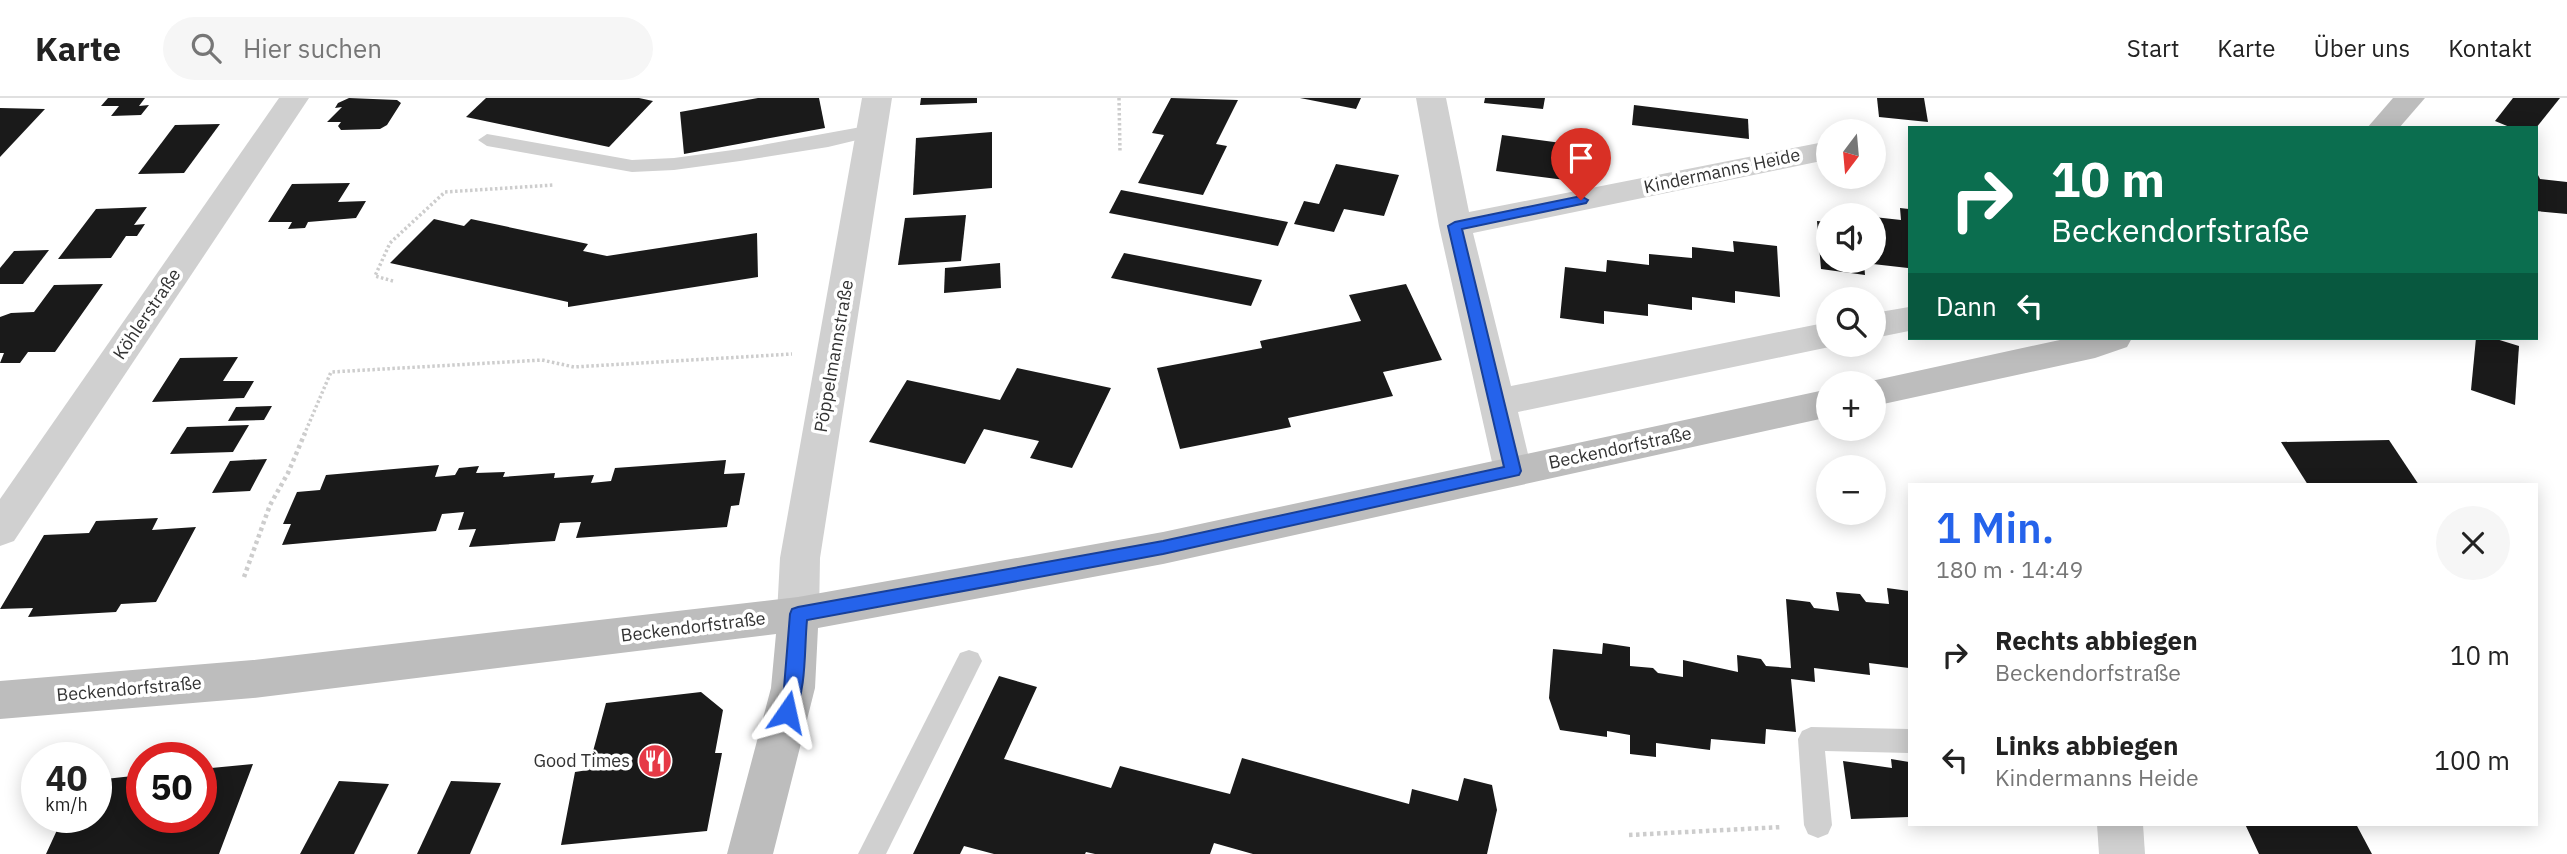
<!DOCTYPE html>
<html lang="de">
<meta charset="utf-8">
<style>
:root{--surface:#fff;--page:#f6f6f6;--text:#222;--muted:#767676;--line:#e0e0e0;--accent:#2563eb}
body{margin:0;font-family:"IBM Plex Sans",sans-serif;background:var(--page);color:var(--text);height:100vh;display:flex;flex-direction:column;font-size:26px;white-space:nowrap}
*{box-sizing:border-box;margin:0}
p{font-size:23px;color:var(--muted)}
.icon{flex:none;width:38px;height:38px;fill:none;stroke:currentColor;stroke-width:2;stroke-linecap:round;stroke-linejoin:round}
.map{position:relative;flex:1;overflow:hidden}
.drawer{position:absolute;left:1908px;top:385px;width:630px;height:343px;display:flex;flex-direction:column;background:var(--surface);border-radius:0px;box-shadow:0 4px 18px #0003}
.drawer>*{flex:none}
.top-card{position:absolute;left:1908px;top:28px;width:630px;height:214px;border-radius:0px;box-shadow:0 4px 18px #0003;background:#0b6e4f;color:#fff;overflow:hidden}
.needle{width:46px;rotate:196deg}
.buttons{position:absolute;left:1816px;top:21px;display:grid;gap:14px}
.buttons a{display:grid;place-items:center;width:70px;height:70px;border-radius:50%;background:var(--surface);box-shadow:0 4px 18px #0003;font-size:35px}
.speed{position:absolute;left:21px;top:644px;display:flex;gap:14px;font-size:35px;font-weight:700;text-align:center}
.speed>*{display:grid;place-content:center;width:91px;height:91px;border-radius:50%;background:var(--surface);box-shadow:0 4px 18px #0003;line-height:1}
.speed small{font-size:18px;font-weight:400}
.speed .limit{border:10px solid #d22;background:#fff;color:#111}
.pin{position:absolute;display:grid;place-items:center;width:60px;height:60px;color:#fff;margin:-72px -30px;border-radius:50% 50% 50% 0;rotate:-45deg;box-shadow:0 0 7px #0007}
.pin .icon{rotate:45deg}
.me{position:absolute;width:77px;margin:-38px;rotate:11deg;stroke-linejoin:round;filter:drop-shadow(0 0 5px #0008)}
.turn{display:flex;align-items:center;gap:24px;height:147px;padding:0 28px;font-size:32px}
.turn .icon{width:91px;height:91px;stroke-width:2.5}
.turn b{display:block;font-size:49px;line-height:60px}
.then{display:flex;align-items:center;height:66px;padding:0 28px;background:#0003;gap:14px;font-size:26px}
.round{display:grid;place-items:center;flex:none;width:74px;height:74px;border-radius:37px;background:var(--page)}
.headline{display:flex;align-items:center;justify-content:space-between;height:119px;padding:0 28px}
h1{font-size:42px;font-weight:600;line-height:52px;color:var(--accent)}
ul{padding:0;list-style:none}
li{display:flex;align-items:center;gap:21px;height:105px;padding:0 28px}
li div{flex:1}
li b{display:block;font-size:26px}
li em{font-style:normal}
header{display:flex;align-items:center;gap:42px;box-sizing:border-box;height:98px;padding:0 35px;background:var(--surface);border-bottom:2px solid var(--line)}
header strong{font-size:33px}
nav{display:flex;gap:38px;margin-inline-start:auto;font-size:24px}
.search{width:490px;height:63px;background:var(--page);display:flex;align-items:center;gap:18px;box-sizing:border-box;padding:0 24px;border-radius:38px;color:var(--muted);font-size:26px}
.map>svg:first-child{display:block}
.building{fill:#1a1a1a}
.lines{fill:none;stroke-linecap:round;stroke-linejoin:round}
.path-far1{stroke:#cdcdcd;stroke-width:3.5;stroke-dasharray:2.5 2.5;stroke-linecap:butt}
.path{stroke:#cdcdcd;stroke-width:4.5;stroke-dasharray:3.5 3.5;stroke-linecap:butt}
.lane{fill:#d0d0d0;fill-rule:evenodd}
.street{fill:#d0d0d0;fill-rule:evenodd}
.secondary{fill:#bdbdbd;fill-rule:evenodd}
.route{fill:#2563eb;stroke:#184099;stroke-width:2}
.labels{text-anchor:middle;stroke-width:7;stroke-linejoin:round;paint-order:stroke}
.street-label{font-size:18px;fill:#333;stroke:#fff}
.poi-label{font-size:18px;fill:#333;stroke:#fff;text-anchor:end}
</style>
<header>
<strong>Karte</strong>
<div class="search"><svg class="icon" aria-label="search" viewBox="0 0 24 24"><circle cx="10" cy="10" r="6"/><path d="M15 15l6 6"/></svg>Hier suchen</div>
<nav><a>Start</a><a>Karte</a><a>Über uns</a><a>Kontakt</a></nav>
</header>
<div class="map">
<svg width="2567" height="756" viewBox="0 0 2567 756">
<rect width="100%" height="100%" fill="#fff"/>
<g class="building">
<polygon points="108,0 145,0 139,8 149,7 141,17 111,18 119,8 101,8"/>
<polygon points="349,0 397,2 401,5 387,27 380,31 341,32 338,28 341,24 327,24 342,9 335,10 338,5"/>
<polygon points="486,0 639,0 653,3 609,49 466,19"/>
<polygon points="758,0 819,0 825,30 684,56 680,14"/>
<polygon points="921,0 977,0 977,5 920,7"/>
<polygon points="1171,0 1238,2 1216,46 1227,48 1203,97 1138,85 1164,37 1152,35"/>
<polygon points="1300,0 1361,0 1356,11"/>
<polygon points="1485,0 1545,0 1543,11 1484,5"/>
<polygon points="1877,0 1924,0 1928,24 1879,19"/>
<polygon points="2513,0 2560,0 2536,30 2512,30 2495,23"/>
<polygon points="1634,7 1748,21 1749,41 1632,27"/>
<polygon points="0,10 45,11 0,59"/>
<polygon points="220,26 184,75 138,76 175,27"/>
<polygon points="992,34 992,90 913,97 916,40"/>
<polygon points="1502,37 1569,46 1565,82 1496,73"/>
<polygon points="1336,66 1399,77 1384,118 1344,111 1334,134 1294,126 1304,103 1319,106"/>
<polygon points="2536,73 2540,81 2567,84 2567,116 2536,113"/>
<polygon points="350,85 338,104 366,103 356,120 308,124 305,130 288,131 292,124 268,124 292,86"/>
<polygon points="1121,92 1288,124 1278,148 1109,115"/>
<polygon points="147,109 134,127 145,126 137,138 126,138 111,160 58,161 96,111"/>
<polygon points="1900,110 1909,111 1908,170 1864,165 1865,177 1821,171 1817,123 1829,124 1829,163 1874,163 1874,119 1901,122"/>
<polygon points="966,117 961,163 898,167 905,120"/>
<polygon points="434,121 464,128 471,121 588,146 583,153 607,158 757,135 758,179 568,209 568,204 390,165"/>
<polygon points="1733,143 1777,148 1780,199 1735,193 1735,205 1692,199 1692,212 1648,206 1648,218 1604,213 1604,226 1560,220 1565,169 1606,174 1607,162 1649,167 1649,156 1692,160 1692,149 1734,154"/>
<polygon points="49,152 23,186 0,186 0,170 14,153"/>
<polygon points="1124,155 1262,182 1251,208 1111,180"/>
<polygon points="1000,165 1001,190 944,195 945,170"/>
<polygon points="103,186 55,254 28,254 20,265 0,265 4,255 0,255 0,219 11,215 34,214 54,187"/>
<polygon points="1406,186 1442,262 1383,274 1393,298 1288,320 1291,329 1180,351 1157,270 1262,250 1260,243 1361,223 1349,197"/>
<polygon points="2476,240 2493,240 2519,248 2515,307 2471,292"/>
<polygon points="238,259 223,283 254,283 244,300 152,304 180,260"/>
<polygon points="1017,270 1111,290 1072,370 1030,360 1039,343 984,331 965,366 869,344 907,282 1000,302"/>
<polygon points="272,308 264,322 228,323 236,309"/>
<polygon points="249,327 233,354 170,356 187,329"/>
<polygon points="2389,342 2419,387 2308,387 2281,344"/>
<polygon points="267,361 250,393 212,395 230,363"/>
<polygon points="726,362 724,376 745,375 739,407 731,408 727,429 576,440 581,424 560,425 555,443 469,449 476,431 458,432 464,414 442,416 436,433 282,447 291,426 283,426 297,394 320,392 326,377 439,367 435,379 455,377 459,370 479,368 476,375 505,374 503,379 555,375 554,380 594,377 591,385 611,383 615,370"/>
<polygon points="158,420 152,432 196,429 156,504 121,506 116,514 28,519 33,510 0,511 44,437 89,435 96,423"/>
<polygon points="1887,490 1909,493 1909,570 1869,565 1870,577 1814,570 1815,584 1791,581 1796,634 1766,631 1765,646 1711,641 1710,652 1656,645 1656,659 1630,656 1630,637 1607,633 1607,639 1560,632 1549,600 1553,551 1602,556 1603,545 1630,549 1630,568 1653,570 1658,575 1683,579 1683,562 1738,574 1737,557 1761,561 1766,568 1791,570 1786,501 1810,504 1814,510 1839,513 1836,494 1860,496 1866,504 1889,506"/>
<polygon points="999,578 1037,589 1004,661 1111,690 1120,668 1230,696 1242,660 1409,706 1412,691 1458,703 1464,680 1492,687 1497,712 1487,756 1253,756 1214,745 1210,756 1095,756 1086,754 1085,756 994,756 964,748 960,756 913,756"/>
<polygon points="701,594 723,612 715,655 722,655 707,733 561,747 575,674 588,672 606,605"/>
<polygon points="1891,661 1909,664 1909,719 1851,721 1843,663 1892,670"/>
<polygon points="253,666 219,756 46,756 63,719 96,719 96,682 142,677 142,719 201,719 201,671"/>
<polygon points="339,683 389,686 354,756 300,756"/>
<polygon points="451,683 501,685 470,756 417,756"/>
<polygon points="2245,726 2356,726 2372,756 2259,756"/>
</g>
<g class="lines">
<g class="path-far1">
<polyline points="1119,0 1120,54"/>
<polyline points="393,183 375,178 390,145 445,94 554,87"/>
<polyline points="304,337 331,274 542,262 574,269 792,256"/>
</g>
<g class="path">
<polyline points="244,479 270,407 288,375 305,335"/>
<polyline points="1629,737 1782,729"/>
</g>
<g class="lane">
<polygon points="872,27 878,29 881,33 878,37 828,49 740,63 674,72 632,74 487,48 478,42 487,36 632,62 674,60 740,51"/>
<polygon points="969,552 978,555 982,563 886,756 858,756 960,555"/>
<polygon points="1811,629 1909,631 1909,655 1825,653 1832,727 1828,736 1818,740 1808,736 1804,727 1798,641 1802,633"/>
</g>
<g class="street">
<polygon points="279,0 309,0 14,443 0,448 0,401"/>
<polygon points="862,0 892,0 820,460 819,516 813,528 798,533 783,528 777,516 780,460"/>
<polygon points="1416,0 1446,0 1469,114 1829,43 1829,61 1826,62 1473,135 1511,288 1829,224 1829,247 1839,247 1518,314 1532,373 1527,384 1513,388 1499,384 1494,373 1439,128"/>
<polygon points="1909,209 1909,233 1874,240 1874,215"/>
<polygon points="2097,726 2143,726 2145,756 2099,756"/>
</g>
<g class="secondary">
<polygon points="2393,0 2425,0 2399,30 2367,30"/>
<polygon points="2069,240 2132,240 2127,249 2095,260 1874,308 1874,285 1862,285"/>
<polygon points="1829,291 1829,319 1163,466 818,530 815,590 773,756 727,756 771,590 776,536 253,600 0,621 0,583 253,562 798,499 1163,434"/>
</g>
</g>
<path class="route" d="M 1581,98 L 1588,102 L 1586,105 L 1462,131 L 1521,373 L 1519,377 L 1163,456 L 807,522 C 804,553 807,590 793,619 L 787,622 L 781,619 L 778,614 L 784,590 L 790,516 L 792,511 L 798,509 L 1163,443 L 1504,369 L 1448,128 L 1455,124 Z"/>
<defs>
<g id="restaurant-disc" transform="scale(1.75)"><circle r="9.5" fill="#e63946" stroke="#fff"/><path d="M-5-6h1v4h1v-4h1v4h1v-4h1v5L-1.5 .5V6h-2V.5L-5-1ZM5-6V6H3V1.5H1.5Q1.5-4 5-6Z" fill="#fff"/></g>
</defs>
<g fill-rule="evenodd">
<use href="#restaurant-disc" x="655" y="663"/>
</g>
<g class="labels">
<g class="street-label">
<text transform="translate(1722 73) rotate(-12)" y="6">Kindermanns Heide</text>
<text transform="translate(147 216) rotate(-56)" y="6">Köhlerstraße</text>
<text transform="translate(834 258) rotate(-80)" y="6">Pöppelmannstraße</text>
<text transform="translate(1620 350) rotate(-12)" y="6">Beckendorfstraße</text>
<text transform="translate(693 529) rotate(-7)" y="6">Beckendorfstraße</text>
<text transform="translate(129 591) rotate(-5)" y="6">Beckendorfstraße</text>
</g>
<g class="poi-label">
<text x="630" y="669">Good Times</text>
</g>
</g>
</svg>
<div class="buttons">
<a><svg class="needle" viewBox="-14 -14 28 28"><path d="M0-13l5 13h-10z" fill="#e53935"/><path d="M0 13l5-13h-10z" fill="#767676"/></svg></a>
<a><svg class="icon" aria-label="sound" viewBox="0 0 24 24"><path d="M4 9h4l5-4v14l-5-4H4zM17 9q2 3 0 6"/></svg></a>
<a><svg class="icon" aria-label="search" viewBox="0 0 24 24"><circle cx="10" cy="10" r="6"/><path d="M15 15l6 6"/></svg></a>
<a>+</a>
<a>−</a>
</div>
<div class="speed"><div>40<small>km/h</small></div><div class="limit">50</div></div>
<div class="pin" style="left:1581px;top:102px;background:#d93025"><svg class="icon" aria-label="arrive" viewBox="0 0 24 24"><path d="M6 21V4h12l-3 4 3 4H6"/></svg></div>
<svg class="me" style="left:787px;top:614px" viewBox="-20 -20 40 40"><path d="M0-17L14 15 0 8-14 15z" fill="#2563eb" stroke="#fff" stroke-width="4"/></svg>
<div class="top-card">
<div class="turn"><svg class="icon" aria-label="right" viewBox="0 0 24 24"><path d="M7 20v-9h11M14 6l5 5-5 5"/></svg><div><b>10 m</b>Beckendorfstraße</div></div>
<div class="then">Dann<svg class="icon" aria-label="left" viewBox="0 0 24 24"><path d="M17 20v-9H6M10 6l-5 5 5 5"/></svg></div>
</div>
<section class="drawer">
<div class="headline"><div><h1>1 Min.</h1><p>180 m · 14:49</p></div><a class="round"><svg class="icon" aria-label="close" viewBox="0 0 24 24"><path d="M6 6l12 12M18 6L6 18"/></svg></a></div>
<ul>
<li><svg class="icon" aria-label="right" viewBox="0 0 24 24"><path d="M7 20v-9h11M14 6l5 5-5 5"/></svg><div><b>Rechts abbiegen</b><p>Beckendorfstraße</p></div><em>10 m</em></li>
<li><svg class="icon" aria-label="left" viewBox="0 0 24 24"><path d="M17 20v-9H6M10 6l-5 5 5 5"/></svg><div><b>Links abbiegen</b><p>Kindermanns Heide</p></div><em>100 m</em></li>
</ul>
</section>
</div>
